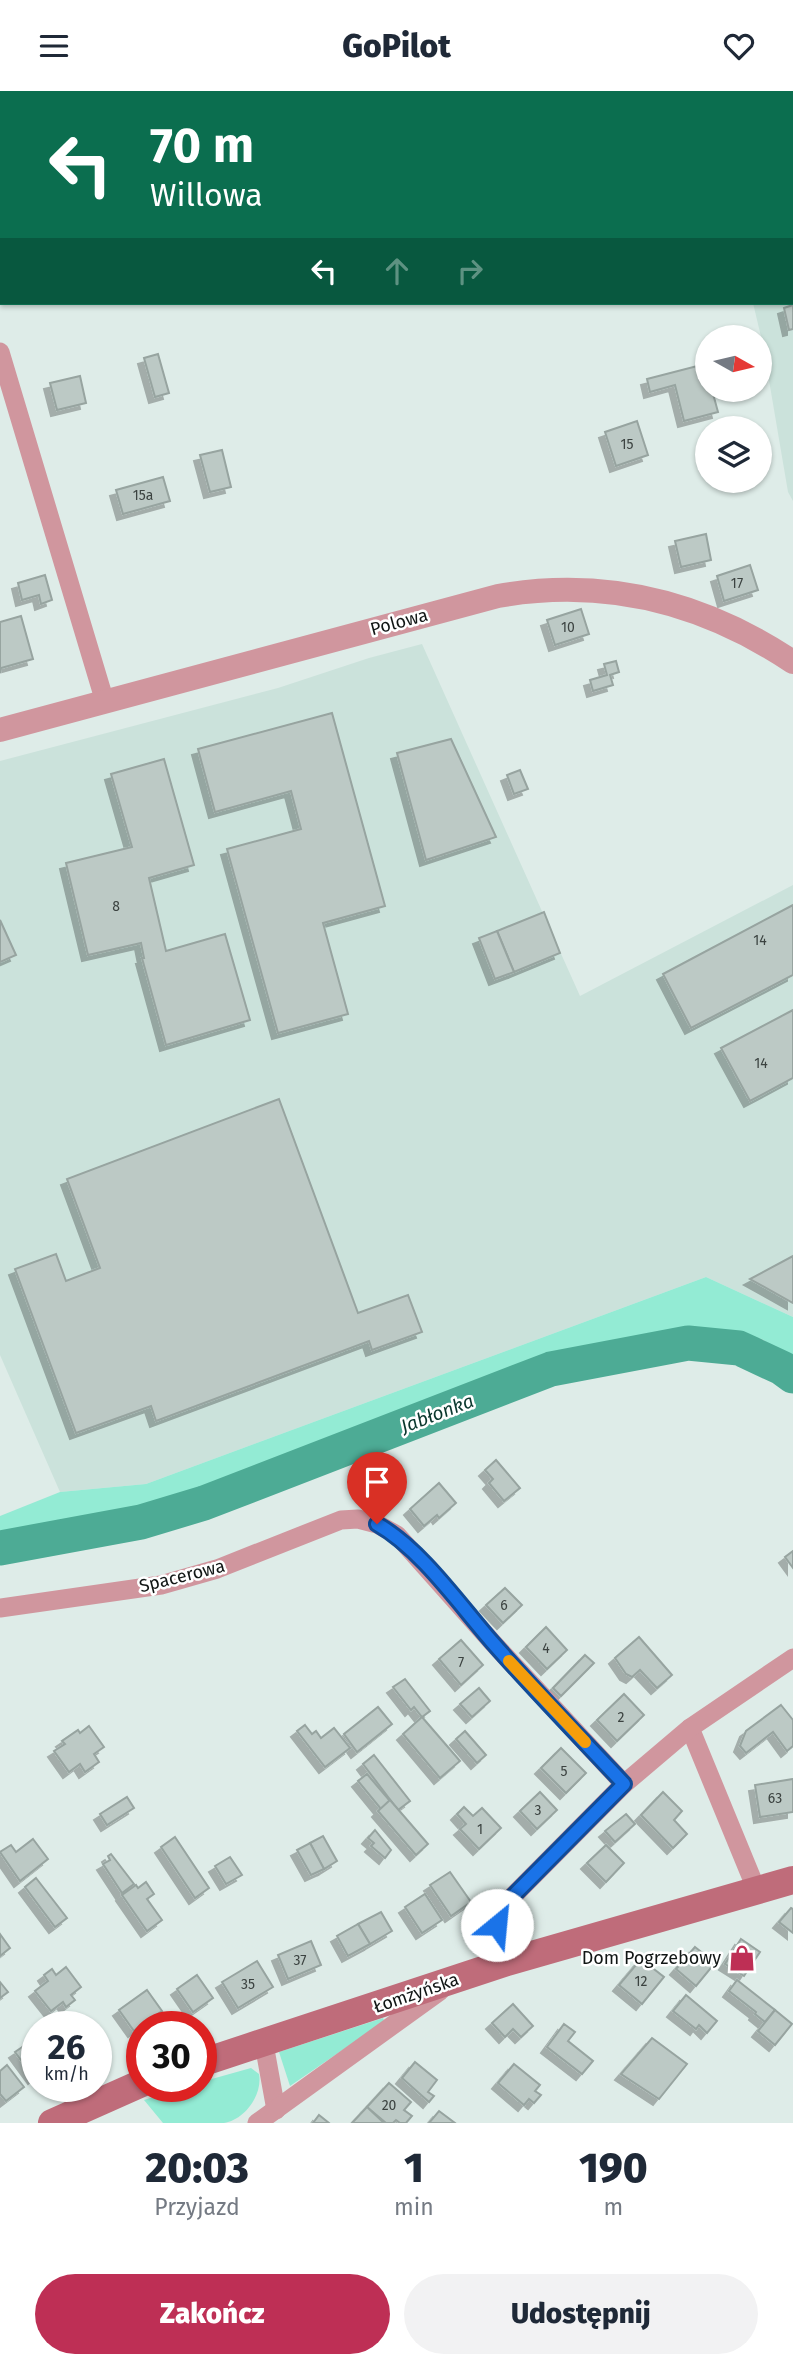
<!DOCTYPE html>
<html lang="pl">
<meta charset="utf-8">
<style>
:root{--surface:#fff;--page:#f2f2f3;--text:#1f2937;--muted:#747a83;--accent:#be2f55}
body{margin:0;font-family:"Fira Sans",sans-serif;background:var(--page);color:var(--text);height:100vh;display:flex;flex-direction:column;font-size:26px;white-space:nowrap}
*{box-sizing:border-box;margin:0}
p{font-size:23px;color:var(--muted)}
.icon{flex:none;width:38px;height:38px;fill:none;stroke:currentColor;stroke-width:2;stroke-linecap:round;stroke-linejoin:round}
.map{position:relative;height:2032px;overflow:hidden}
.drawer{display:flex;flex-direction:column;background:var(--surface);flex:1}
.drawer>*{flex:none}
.guide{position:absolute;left:0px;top:0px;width:794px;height:214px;box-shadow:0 2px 5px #0004;background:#0b6e4f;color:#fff;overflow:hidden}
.needle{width:46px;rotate:98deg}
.buttons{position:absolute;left:695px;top:234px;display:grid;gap:14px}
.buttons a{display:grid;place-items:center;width:77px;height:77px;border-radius:50%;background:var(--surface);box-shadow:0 2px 5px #0004;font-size:35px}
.speed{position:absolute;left:21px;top:1920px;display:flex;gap:14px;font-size:35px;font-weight:700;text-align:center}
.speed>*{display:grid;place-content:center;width:91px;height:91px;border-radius:50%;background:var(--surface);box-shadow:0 2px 5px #0004;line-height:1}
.speed small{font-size:18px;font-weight:400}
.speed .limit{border:10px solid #d22;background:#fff;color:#111}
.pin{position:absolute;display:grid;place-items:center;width:60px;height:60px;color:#fff;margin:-72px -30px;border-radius:50% 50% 50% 0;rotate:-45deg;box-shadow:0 0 7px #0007}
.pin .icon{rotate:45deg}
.me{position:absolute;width:77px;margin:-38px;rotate:28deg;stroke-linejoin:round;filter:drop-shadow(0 0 5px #0008)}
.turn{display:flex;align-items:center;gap:24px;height:147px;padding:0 35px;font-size:32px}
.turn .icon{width:91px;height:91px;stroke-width:2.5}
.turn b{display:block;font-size:49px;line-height:60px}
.lanes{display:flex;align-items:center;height:66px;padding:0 35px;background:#0003;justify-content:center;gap:35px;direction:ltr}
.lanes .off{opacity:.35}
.eta{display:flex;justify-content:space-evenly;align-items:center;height:119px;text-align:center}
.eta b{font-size:42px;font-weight:800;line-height:49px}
.primary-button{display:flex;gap:14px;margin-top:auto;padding:14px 35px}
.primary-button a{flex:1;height:80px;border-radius:42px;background:var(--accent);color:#fff;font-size:28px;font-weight:800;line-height:80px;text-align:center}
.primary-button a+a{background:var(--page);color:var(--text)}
header{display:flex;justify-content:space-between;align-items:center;height:91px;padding:0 35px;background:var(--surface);font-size:32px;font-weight:800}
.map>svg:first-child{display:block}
.built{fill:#cbe2db}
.green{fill:#93ebd4}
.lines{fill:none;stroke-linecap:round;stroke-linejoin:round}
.river{stroke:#4dab95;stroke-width:35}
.building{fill:#bcc9c5;stroke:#97a4a0;stroke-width:2;filter:url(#shadow)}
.minor{stroke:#d0969e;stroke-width:19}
.tertiary{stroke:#d0969e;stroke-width:24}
.secondary{stroke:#bf6c7a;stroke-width:28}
.route-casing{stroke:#114b97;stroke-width:18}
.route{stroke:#1a73e8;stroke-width:12}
.slow{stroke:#f59e0b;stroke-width:12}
.labels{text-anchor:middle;stroke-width:5;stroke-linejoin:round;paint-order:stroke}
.number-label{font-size:14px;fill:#3c4341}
.street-label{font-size:18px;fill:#111615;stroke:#fff}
.poi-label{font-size:18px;fill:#111615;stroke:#fff;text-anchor:end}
.water-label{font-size:19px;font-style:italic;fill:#0a372d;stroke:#fff}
</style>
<header><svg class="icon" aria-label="menu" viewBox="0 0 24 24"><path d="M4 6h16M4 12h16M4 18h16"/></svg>GoPilot<svg class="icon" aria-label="heart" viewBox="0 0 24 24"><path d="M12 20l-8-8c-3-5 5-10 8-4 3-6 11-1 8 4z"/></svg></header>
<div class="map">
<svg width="793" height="2032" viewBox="0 0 793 2032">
<defs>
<filter id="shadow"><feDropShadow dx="-6" dy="6" stdDeviation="0" flood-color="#0004"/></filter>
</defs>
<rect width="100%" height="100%" fill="#deece8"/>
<g class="built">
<polygon points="793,198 793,410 788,401 763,254 753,212 793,212"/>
<polygon points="422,553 580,905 793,794 793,1226 706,1186 146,1393 60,1401 0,1264 0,670 278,597 369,567"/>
</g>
<g class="green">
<polygon points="706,1186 793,1226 793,1270 762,1248 707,1238 597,1255 161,1416 114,1428 29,1435 0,1443 0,1425 60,1401 146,1393"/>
<polygon points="383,1927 384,1929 376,1936 290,1995 279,1961"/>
<path d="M 251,1977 L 259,1983 C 263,2004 244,2029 224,2032 C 205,2032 182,2032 163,2032 L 144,2009 L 187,1995 L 201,1995 L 201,1991 Z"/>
</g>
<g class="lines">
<polyline class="river" points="0,1457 141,1431 204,1412 551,1278 688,1252 739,1257 782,1277 793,1285"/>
</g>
<g class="building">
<polygon points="793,214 793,238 789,239 784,217"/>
<polygon points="158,263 169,302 155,306 144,267"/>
<polygon points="705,273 707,299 712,299 718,321 684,330 675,294 650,301 647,288"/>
<polygon points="80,285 86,312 57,319 50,292"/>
<polygon points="637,330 648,364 616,375 605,341"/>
<polygon points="222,359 231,396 210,401 200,364"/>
<polygon points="163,386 170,410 123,423 116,399"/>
<polygon points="706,443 711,469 681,476 675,450"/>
<polygon points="750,474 758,499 724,510 717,485"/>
<polygon points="45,484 52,509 41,513 39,504 22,509 18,492"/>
<polygon points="581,518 589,543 555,554 547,529"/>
<polygon points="21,525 33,568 1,577 0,582 0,531"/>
<polygon points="616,570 619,581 610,584 613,594 593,600 590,589 607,584 604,573"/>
<polygon points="332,622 385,815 323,832 348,923 278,942 227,758 301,738 291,700 215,721 198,658"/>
<polygon points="451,648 496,746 426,769 397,662"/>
<polygon points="164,668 194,774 149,787 166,860 225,843 250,929 166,954 142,867 144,867 141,852 88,864 66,772 132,756 111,683"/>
<polygon points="520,679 528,698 514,703 507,684"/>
<polygon points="793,814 793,884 691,937 663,883"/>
<polygon points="544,821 560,862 514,881 497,840"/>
<polygon points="0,829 16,864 0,871"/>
<polygon points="497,840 514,881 495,888 479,847"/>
<polygon points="793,919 793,987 750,1010 721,957"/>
<polygon points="279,1008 358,1222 408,1204 422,1241 372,1259 369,1250 156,1330 151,1315 76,1342 15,1178 56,1163 66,1190 100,1177 67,1088"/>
<polygon points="793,1165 793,1212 750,1188"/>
<polygon points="496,1369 520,1397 504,1410 489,1392 493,1388 485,1379"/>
<polygon points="439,1392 456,1412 439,1427 437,1424 424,1435 410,1418"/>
<polygon points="793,1460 793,1477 785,1466"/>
<polygon points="505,1497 522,1514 503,1532 486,1514"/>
<polygon points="546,1536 567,1559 547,1578 526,1556"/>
<polygon points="639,1546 672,1584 657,1597 640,1579 632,1586 626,1583 615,1567"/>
<polygon points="461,1549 483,1574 461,1594 439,1568"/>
<polygon points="585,1564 594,1572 561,1605 553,1597"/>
<polygon points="405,1588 430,1620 422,1626 414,1616 411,1619 393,1596"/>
<polygon points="479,1597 490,1610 472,1626 460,1613"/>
<polygon points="624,1603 644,1624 617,1650 597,1629"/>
<polygon points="781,1614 793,1629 793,1655 787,1660 773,1641 746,1662 740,1655 746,1640"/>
<polygon points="378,1616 392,1633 357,1661 344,1643"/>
<polygon points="422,1626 460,1670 440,1687 403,1643"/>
<polygon points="305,1634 312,1643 316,1640 321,1647 334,1637 350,1657 325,1676 297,1640"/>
<polygon points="89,1635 104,1656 94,1663 99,1671 85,1681 80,1673 69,1681 54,1660 65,1653 62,1650 78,1639 80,1642"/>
<polygon points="465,1640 486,1664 477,1672 456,1648"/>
<polygon points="561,1657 586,1682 566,1702 541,1677"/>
<polygon points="374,1664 410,1710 398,1719 363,1673"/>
<polygon points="367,1683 390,1710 381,1718 358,1690"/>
<polygon points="793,1688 793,1721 760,1726 755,1694"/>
<polygon points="540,1701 557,1719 537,1738 520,1720"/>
<polygon points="663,1701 682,1720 674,1729 687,1743 673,1757 641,1724"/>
<polygon points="127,1706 134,1717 107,1734 100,1723"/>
<polygon points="390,1709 428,1753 416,1764 378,1720"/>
<polygon points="464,1716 473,1725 482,1717 501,1737 479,1758 460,1738 466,1733 457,1723"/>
<polygon points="626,1723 635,1733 615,1751 605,1740"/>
<polygon points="375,1739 391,1759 385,1767 371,1755 374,1752 368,1747"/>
<polygon points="323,1745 337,1770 324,1778 310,1752"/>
<polygon points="175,1746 209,1797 195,1807 161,1756"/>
<polygon points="33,1748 48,1768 20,1790 0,1761 11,1754 16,1761"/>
<polygon points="310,1752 324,1778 311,1784 297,1759"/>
<polygon points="606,1754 624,1772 606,1791 587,1772"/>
<polygon points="111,1763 134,1793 122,1802 103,1773 110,1769 108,1765"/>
<polygon points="230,1766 242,1784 226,1793 215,1775"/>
<polygon points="450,1781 471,1811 451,1825 430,1794"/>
<polygon points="36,1787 67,1827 55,1836 25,1796"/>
<polygon points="146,1791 154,1803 147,1808 162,1829 147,1840 122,1804 136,1794 138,1797"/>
<polygon points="425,1803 442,1829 422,1842 405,1816"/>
<polygon points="791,1817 793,1818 793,1842 779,1831"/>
<polygon points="381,1821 392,1840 370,1853 358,1833"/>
<polygon points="358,1833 370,1853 348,1865 337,1845"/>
<polygon points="0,1843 10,1857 0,1865"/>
<polygon points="741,1848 760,1861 744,1885 725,1873"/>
<polygon points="311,1850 321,1874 288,1888 278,1864"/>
<polygon points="695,1856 715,1872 696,1895 676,1878"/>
<polygon points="641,1868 664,1886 642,1913 619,1894"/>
<polygon points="257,1870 273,1896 238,1917 222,1891"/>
<polygon points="66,1876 81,1896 71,1904 75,1909 66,1916 63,1911 51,1920 35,1900 48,1890 44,1884 52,1878 56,1884"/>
<polygon points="197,1884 213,1907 193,1921 177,1898"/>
<polygon points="737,1889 775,1919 765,1931 755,1923 756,1921 729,1900"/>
<polygon points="0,1891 8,1901 0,1907"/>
<polygon points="147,1899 162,1920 134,1940 119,1919"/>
<polygon points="686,1904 717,1930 707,1942 699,1934 696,1938 673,1920"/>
<polygon points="513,1913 533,1935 521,1946 513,1938 505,1946 492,1932"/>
<polygon points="775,1919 792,1933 775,1954 758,1940"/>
<polygon points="564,1933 575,1941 568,1950 593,1970 582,1983 547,1956"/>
<polygon points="652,1947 687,1973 659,2008 621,1983"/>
<polygon points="31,1950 37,1958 37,1984 34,1987 15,1961"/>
<polygon points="415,1971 437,1989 428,2001 434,2005 429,2011 402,1987"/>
<polygon points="514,1973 540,1994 535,2000 541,2004 534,2012 529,2008 524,2014 498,1992"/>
<polygon points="7,1974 24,1996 6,2010 0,2003 0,1980"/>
<polygon points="389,1992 411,2011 404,2019 412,2025 406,2032 400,2032 396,2029 393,2032 386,2032 367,2016"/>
<polygon points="367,2016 384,2032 352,2032"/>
<polygon points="439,2020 455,2032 429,2032"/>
<polygon points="319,2024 329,2032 313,2032"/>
</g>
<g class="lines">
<g class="minor">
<polyline points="0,261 105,611"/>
<polyline points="0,1517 161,1494 217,1478 341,1429 358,1428 377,1433 397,1444 493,1552 624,1693"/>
<polyline points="690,1637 757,1800"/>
<path d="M 507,1871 C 502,1846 491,1834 507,1811 L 624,1693 L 690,1637 L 793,1567"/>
<polyline points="264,1953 276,2019"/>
<polyline points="257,2032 440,1900"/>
</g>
<path class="tertiary" d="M 0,639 L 498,505 C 606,486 703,511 793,571"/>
<g class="secondary">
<polyline points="201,1972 507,1871 793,1789"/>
<polyline points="52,2032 142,1992"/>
</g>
</g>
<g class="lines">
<g class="route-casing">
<path id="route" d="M 377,1433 C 421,1458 459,1513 493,1552 C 535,1600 580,1646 624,1693 L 507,1811 L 499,1822 L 497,1834"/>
</g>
<use href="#route" class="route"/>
<polyline class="slow" points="509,1570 585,1651"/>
</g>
<defs>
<g id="shop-bare" transform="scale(2.1)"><path d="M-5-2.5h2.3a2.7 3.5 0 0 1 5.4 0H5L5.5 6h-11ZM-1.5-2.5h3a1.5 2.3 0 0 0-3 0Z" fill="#be2f55" stroke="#fff" stroke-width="2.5" paint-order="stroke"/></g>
</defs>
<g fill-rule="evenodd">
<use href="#shop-bare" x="742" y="1867"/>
</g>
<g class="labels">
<g class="number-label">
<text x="627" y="358">15</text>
<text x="143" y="409">15a</text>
<text x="737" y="497">17</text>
<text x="568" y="541">10</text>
<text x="116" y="820">8</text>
<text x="760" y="854">14</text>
<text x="761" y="977">14</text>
<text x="504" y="1519">6</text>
<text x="546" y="1562">4</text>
<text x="461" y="1576">7</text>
<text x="621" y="1631">2</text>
<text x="564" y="1685">5</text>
<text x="775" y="1712">63</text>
<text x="538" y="1724">3</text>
<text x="480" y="1743">1</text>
<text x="300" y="1874">37</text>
<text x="641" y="1895">12</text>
<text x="248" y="1898">35</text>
<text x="389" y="2019">20</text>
</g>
<g class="street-label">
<text transform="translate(399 531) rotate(-15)" y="6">Polowa</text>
<text transform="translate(182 1485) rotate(-14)" y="6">Spacerowa</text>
<text transform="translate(416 1902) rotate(-19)" y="6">Łomżyńska</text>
</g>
<g class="poi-label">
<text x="721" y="1873">Dom Pogrzebowy</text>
</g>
<g class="water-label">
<text transform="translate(437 1322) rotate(-21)" y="7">Jabłonka</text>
</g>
</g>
</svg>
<div class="buttons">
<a><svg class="needle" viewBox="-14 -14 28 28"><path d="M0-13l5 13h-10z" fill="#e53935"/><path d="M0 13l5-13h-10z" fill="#747a83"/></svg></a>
<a><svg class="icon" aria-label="layers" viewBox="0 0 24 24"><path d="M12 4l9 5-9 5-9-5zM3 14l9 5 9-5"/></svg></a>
</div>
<div class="speed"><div>26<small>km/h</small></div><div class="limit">30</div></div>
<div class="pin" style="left:377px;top:1433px;background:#d93025"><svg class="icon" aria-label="arrive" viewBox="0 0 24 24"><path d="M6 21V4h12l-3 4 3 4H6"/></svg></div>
<svg class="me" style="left:497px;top:1834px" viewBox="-20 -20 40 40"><circle r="19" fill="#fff"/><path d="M0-13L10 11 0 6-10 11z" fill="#1a73e8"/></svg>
<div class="guide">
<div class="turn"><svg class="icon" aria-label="left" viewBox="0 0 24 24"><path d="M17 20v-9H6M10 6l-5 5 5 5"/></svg><div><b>70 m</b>Willowa</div></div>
<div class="lanes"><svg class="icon" aria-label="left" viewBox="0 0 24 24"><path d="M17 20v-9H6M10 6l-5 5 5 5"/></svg><svg class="icon off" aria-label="ahead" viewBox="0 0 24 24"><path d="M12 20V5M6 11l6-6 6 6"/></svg><svg class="icon off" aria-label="right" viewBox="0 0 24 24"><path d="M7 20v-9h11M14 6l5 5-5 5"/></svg></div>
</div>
</div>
<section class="drawer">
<div class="eta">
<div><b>20:03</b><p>Przyjazd</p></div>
<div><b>1</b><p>min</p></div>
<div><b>190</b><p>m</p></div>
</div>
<div class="primary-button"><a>Zakończ</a><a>Udostępnij</a></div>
</section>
